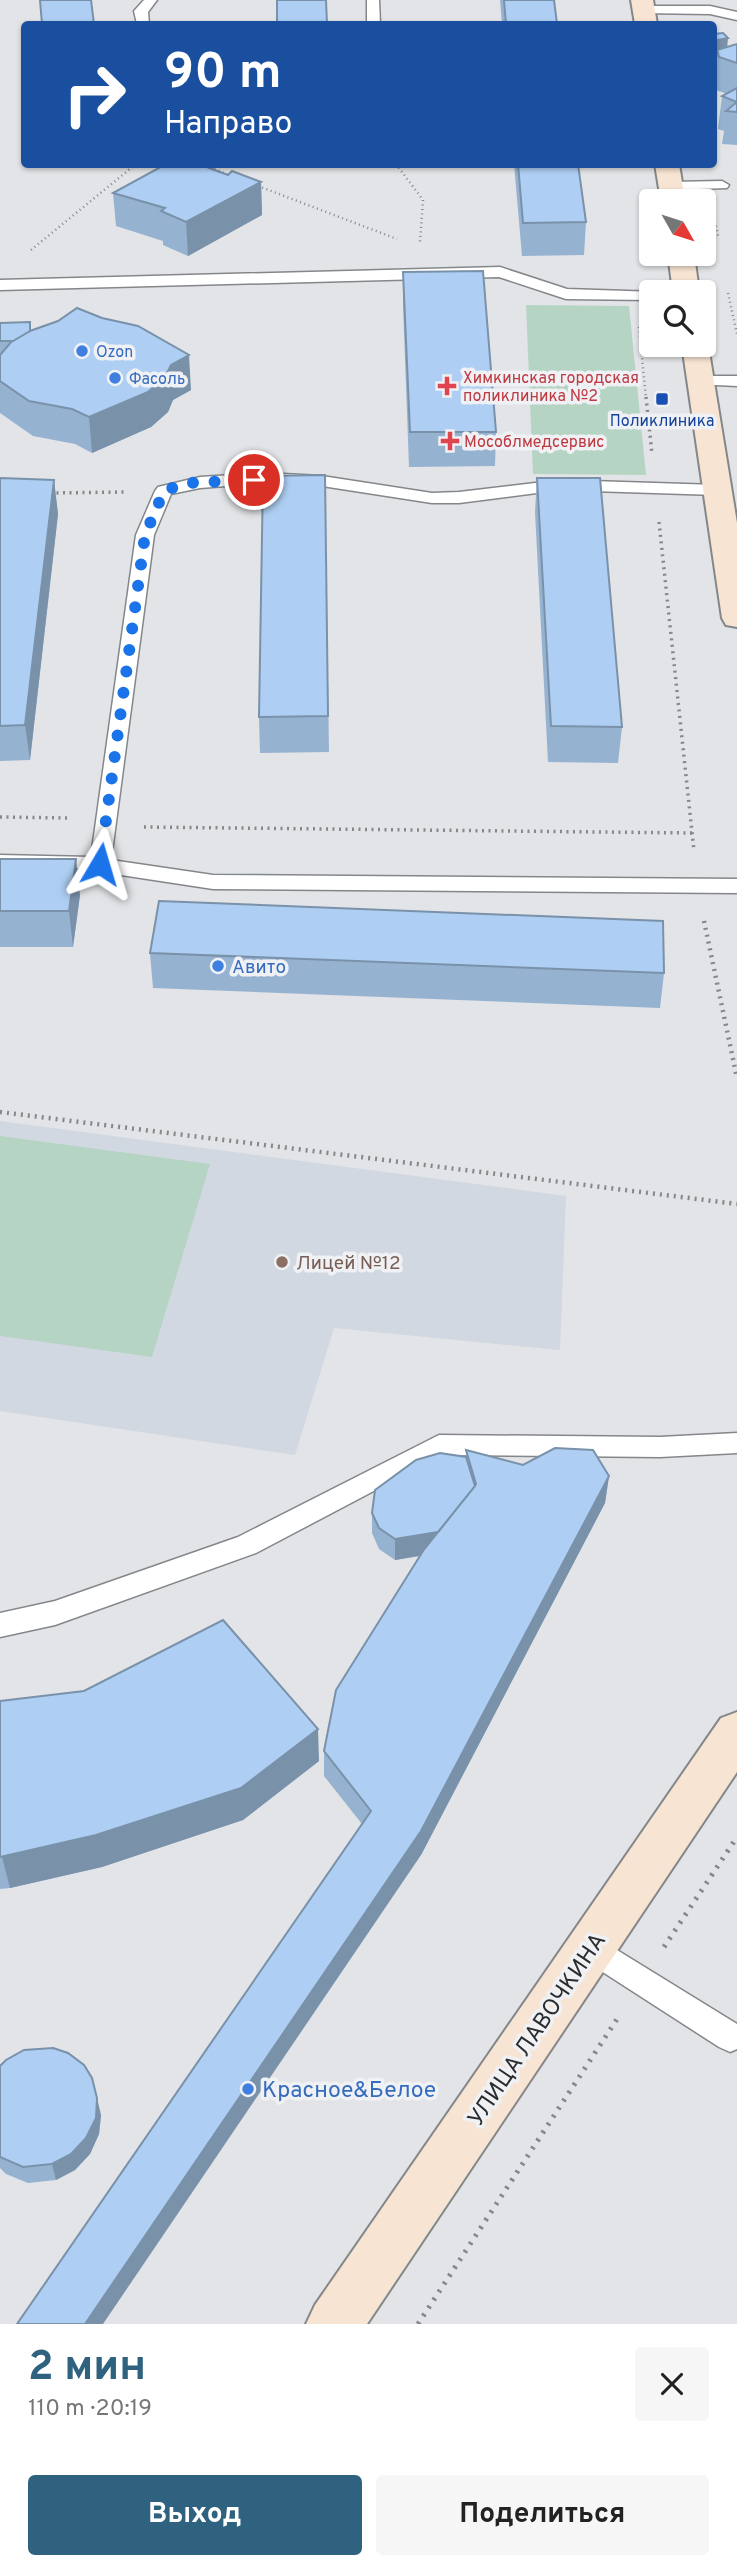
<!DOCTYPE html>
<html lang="ru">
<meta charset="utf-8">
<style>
:root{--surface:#fff;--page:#f6f6f6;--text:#222;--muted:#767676;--accent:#2f627f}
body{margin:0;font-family:Overpass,sans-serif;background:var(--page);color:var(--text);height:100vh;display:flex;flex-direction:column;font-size:26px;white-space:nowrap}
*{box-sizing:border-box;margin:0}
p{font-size:23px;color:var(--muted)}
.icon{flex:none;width:38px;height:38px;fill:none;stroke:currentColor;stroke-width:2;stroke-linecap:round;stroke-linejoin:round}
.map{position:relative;height:2324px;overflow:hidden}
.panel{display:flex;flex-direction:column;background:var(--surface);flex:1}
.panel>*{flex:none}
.top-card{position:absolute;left:21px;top:21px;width:696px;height:147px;border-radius:7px;box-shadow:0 2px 5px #0004;background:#1a4fa0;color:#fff;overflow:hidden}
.needle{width:46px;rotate:129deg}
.tools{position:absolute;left:639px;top:189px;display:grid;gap:14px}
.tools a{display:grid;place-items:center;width:77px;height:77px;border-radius:7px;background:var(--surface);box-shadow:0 2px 5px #0004;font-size:35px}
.pin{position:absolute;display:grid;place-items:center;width:60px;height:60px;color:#fff;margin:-30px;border:4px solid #fff;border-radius:50%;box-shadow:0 2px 7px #0007}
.me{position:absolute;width:77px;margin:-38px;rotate:7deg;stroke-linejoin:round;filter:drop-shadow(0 0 5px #0008)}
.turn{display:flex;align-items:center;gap:24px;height:147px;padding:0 28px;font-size:32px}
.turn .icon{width:91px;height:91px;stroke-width:2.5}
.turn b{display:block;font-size:49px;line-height:60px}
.round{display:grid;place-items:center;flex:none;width:74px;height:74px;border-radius:7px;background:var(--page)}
.headline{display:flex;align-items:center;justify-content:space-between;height:119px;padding:0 28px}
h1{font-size:42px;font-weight:700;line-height:52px;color:var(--accent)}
.action{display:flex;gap:14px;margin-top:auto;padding:14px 28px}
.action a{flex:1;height:80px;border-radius:7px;background:var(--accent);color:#fff;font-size:28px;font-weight:700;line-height:80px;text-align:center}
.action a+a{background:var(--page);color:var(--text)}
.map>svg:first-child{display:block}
.built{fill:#d1d8e1}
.green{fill:#b6d4c4}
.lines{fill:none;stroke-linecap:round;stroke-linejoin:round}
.lane-casing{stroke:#848789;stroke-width:3}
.secondary-casing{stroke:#848789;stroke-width:4}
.path-far3{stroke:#858789;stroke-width:2.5;stroke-dasharray:1 3.5;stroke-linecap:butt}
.path-far2{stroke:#858789;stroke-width:3.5;stroke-dasharray:2 4.5;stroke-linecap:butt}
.path-far1{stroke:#858789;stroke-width:4.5;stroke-dasharray:2 5;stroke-linecap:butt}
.path{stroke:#858789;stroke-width:5;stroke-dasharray:2.5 7;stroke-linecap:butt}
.lane{fill:#fff;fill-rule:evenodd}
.secondary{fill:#f8e4d2;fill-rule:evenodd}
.wall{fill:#96b2d1}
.shaded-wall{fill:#7a91aa}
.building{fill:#aecff3;stroke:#7a91aa;stroke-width:2}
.route{stroke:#1a73e8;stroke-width:12;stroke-dasharray:0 21.6}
.shop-dot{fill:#3f7fe0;stroke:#eff1f4;stroke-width:2.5}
.health-dot{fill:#e0444e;stroke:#eff1f4;stroke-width:2.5}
.transit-dot{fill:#1a4fb4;stroke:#eff1f4;stroke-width:2.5}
.education-dot{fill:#8d6e63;stroke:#eff1f4;stroke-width:2.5}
.labels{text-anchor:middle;stroke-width:7;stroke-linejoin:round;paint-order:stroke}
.far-shop-label{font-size:16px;fill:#366cbe;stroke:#eff1f4;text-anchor:start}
.far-health-label{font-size:16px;fill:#be3a42;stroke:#eff1f4;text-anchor:start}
.far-transit-label{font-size:16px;fill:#164399;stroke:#eff1f4}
.shop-label{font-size:19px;fill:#366cbe;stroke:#eff1f4;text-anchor:start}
.education-label{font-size:19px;fill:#785e54;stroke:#eff1f4;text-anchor:start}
.near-street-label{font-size:23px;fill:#2b2c2d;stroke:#eff1f4}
.near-shop-label{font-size:23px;fill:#366cbe;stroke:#eff1f4;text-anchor:start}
</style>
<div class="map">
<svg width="737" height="2324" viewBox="0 0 737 2324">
<rect width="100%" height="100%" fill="#e2e4e7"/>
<polygon class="built" points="0,1121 566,1196 560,1350 334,1328 295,1455 0,1411"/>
<g class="green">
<polygon points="526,305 629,306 646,475 533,474"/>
<polygon points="0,1136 210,1164 152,1357 0,1336"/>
</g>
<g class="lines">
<g class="lane-casing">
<g id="lane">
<polygon points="144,0 157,0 148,12 149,24 137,24 134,11"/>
<polygon points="367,0 379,0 380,24 367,24"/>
<polygon points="644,6 710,6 737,12 737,20 710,14 639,13 637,10"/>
<polygon points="722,181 729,185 727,188 671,190 664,186 671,182"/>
<polygon points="500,267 567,289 657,292 651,292 651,300 566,299 499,277 0,290 0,280"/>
<polygon points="700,376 737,376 737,386 694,384 694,378"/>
<polygon points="264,473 322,476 432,493 459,492 560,480 717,485 726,490 717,495 560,490 459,503 432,503 322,486 264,483 200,488 171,494 154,535 111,860 213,875 737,879 737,893 213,889 75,868 0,869 0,855 91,857 136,535 155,491 158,487 200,477"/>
<polygon points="737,1433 737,1453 660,1457 442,1455 256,1553 55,1625 0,1637 0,1613 55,1601 238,1537 439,1435 660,1437"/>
<polygon points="591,1934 737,2024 737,2049 730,2052 719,2047 581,1958 576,1948 581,1938"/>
</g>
</g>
<g class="secondary-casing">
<g id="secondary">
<polygon points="631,0 653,0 657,24 635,24"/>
<polygon points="655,164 679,164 685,201 661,201"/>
<polygon points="668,254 694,254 699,292 673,292"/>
<polygon points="704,339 708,345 737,523 737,627 726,625 722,618 682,345 704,345"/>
<polygon points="737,1712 737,1772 367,2324 306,2324 315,2305 721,1718"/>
</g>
</g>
<g class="path-far3">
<polyline points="202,164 234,177"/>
<polyline points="396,164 423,200 420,242"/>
<polyline points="258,186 397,239"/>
<polyline points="714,217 718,236"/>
<polyline points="31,250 136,164"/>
<polyline points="728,293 737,334"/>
<polyline points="639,327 646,398"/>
</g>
<g class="path-far2">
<polyline points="646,397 652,454"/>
<polyline points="50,493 125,492"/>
<polyline points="659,522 694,851"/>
<polyline points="0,817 69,818"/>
<polyline points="144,827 692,833"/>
</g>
<g class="path-far1">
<polyline points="704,921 737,1078"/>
<polyline points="0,1112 737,1204"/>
</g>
<g class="path">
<polyline points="664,1947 737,1837"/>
<polyline points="418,2324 619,2016"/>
</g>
<use href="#lane" class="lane"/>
<use href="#secondary" class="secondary"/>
</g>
<g class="wall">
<polygon points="500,0 554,0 557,24 502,24"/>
<polygon points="714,34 727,47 737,44 737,145 722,144 724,131 718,129 722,96 727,94 716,90 714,85 716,51 714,50"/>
<polygon points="166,164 214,164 215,170 228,175 261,182 262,215 188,256 163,245 163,241 116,226 113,193"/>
<polygon points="514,164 578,164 586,222 584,255 522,256"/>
<polygon points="403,272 496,432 495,466 409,467 403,305"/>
<polygon points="0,323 31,330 191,390 173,400 168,412 151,427 92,453 75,444 33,436 0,413 0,355 2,353 0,353"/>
<polygon points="325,475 329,752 260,753 259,717"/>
<polygon points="0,478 54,480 58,514 30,760 0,761"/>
<polygon points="537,478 622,727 618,763 548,762 535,512"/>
<polygon points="0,859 80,895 73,947 0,947"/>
<polygon points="150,953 664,973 660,1008 153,988"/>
<polygon points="466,1450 523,1465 609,1476 605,1503 421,1855 362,1824 324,1776 324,1751 420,1556 395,1560 379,1549 372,1533 372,1513 466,1457"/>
<polygon points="0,1701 319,1761 243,1820 102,1867 10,1888 0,1889"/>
<polygon points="0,2066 101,2115 99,2134 90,2154 75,2170 56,2180 28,2183 6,2174 0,2168"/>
</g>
<g class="shaded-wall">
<polygon points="728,38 727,49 716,51 717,40"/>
<polygon points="261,182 262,215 188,256 186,222"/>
<polygon points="189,355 191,390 173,400 168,412 151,427 92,453 89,417 171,365"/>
<polygon points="54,480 58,514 30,760 25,725"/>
<polygon points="76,859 80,895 73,947 69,911"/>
<polygon points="609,1476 605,1503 421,1855 103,2324 85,2324"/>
<polygon points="443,1531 442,1552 395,1560 395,1539"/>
<polygon points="318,1729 319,1761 243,1820 102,1867 10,1888 2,1857"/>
<polygon points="97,2098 101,2115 99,2134 90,2154 75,2170 56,2180 52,2164"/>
</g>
<g class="building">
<polygon points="40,0 91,0 94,24 42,24"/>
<polygon points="277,0 326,0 327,24 277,24"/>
<polygon points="504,0 554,0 557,24 506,24"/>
<polygon points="723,33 728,38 717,40 714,38 714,34"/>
<polygon points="737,44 737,63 719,57 717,50"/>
<polygon points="737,88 737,112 726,111 737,102 722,96"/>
<polygon points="166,164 213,164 209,168 228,175 232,171 261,182 186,222 161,211 165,208 113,193"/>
<polygon points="518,164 578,164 586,222 523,223"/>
<polygon points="483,271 496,432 410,432 403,272"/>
<polygon points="77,308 102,318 138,326 189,355 171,365 165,377 148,392 89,417 72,409 29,401 0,381 0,355 12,341 27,332 58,321"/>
<polygon points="30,322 30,331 13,341 0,341 0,323"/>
<polygon points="325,475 328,716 259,717 263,476"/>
<polygon points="0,478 54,480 25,725 0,726"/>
<polygon points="537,478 600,478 622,727 551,726"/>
<polygon points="0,859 76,859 69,911 0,911"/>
<polygon points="159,901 663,921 664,973 150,953"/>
<polygon points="555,1448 593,1450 609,1476 421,1831 85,2324 17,2324 371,1811 324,1751 336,1690 423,1551 476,1484 466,1450 523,1465"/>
<polygon points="440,1453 466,1457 475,1486 438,1532 395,1539 379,1528 372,1513 375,1490 416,1460"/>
<polygon points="223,1620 318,1729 241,1788 96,1835 0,1857 0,1701 84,1691"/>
<polygon points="53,2048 68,2053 84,2065 92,2078 97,2098 96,2118 86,2138 71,2154 52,2164 23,2167 0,2157 0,2066 6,2060 24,2050"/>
</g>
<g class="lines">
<polyline class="route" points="100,864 145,535 164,491 186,483 254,480"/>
</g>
<g class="shop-dot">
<circle cx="82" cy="351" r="7"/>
<circle cx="115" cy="378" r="7"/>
<circle cx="218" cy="966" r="7"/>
<circle cx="248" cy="2089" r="7"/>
</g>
<g class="health-dot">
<path d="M443.5 375.5h7v7h7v7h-7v7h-7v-7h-7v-7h7z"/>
<path d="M446.5 430.5h7v7h7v7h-7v7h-7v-7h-7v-7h7z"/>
</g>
<rect class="transit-dot" x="655" y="392" width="14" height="14" rx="3.5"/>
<circle class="education-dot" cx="282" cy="1262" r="7"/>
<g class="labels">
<g class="far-shop-label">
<text x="96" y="357">Ozon</text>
<text x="129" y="384">Фасоль</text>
</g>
<g class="far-health-label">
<text x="463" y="383">Химкинская городская<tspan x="463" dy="18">поликлиника №2</tspan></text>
<text x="464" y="447">Мособлмедсервис</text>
</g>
<g class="far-transit-label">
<text x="662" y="426">Поликлиника</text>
</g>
<g class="shop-label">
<text x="232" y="973">Авито</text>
</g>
<g class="education-label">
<text x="296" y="1269">Лицей №12</text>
</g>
<g class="near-street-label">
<text transform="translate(536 2029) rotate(-56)" y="8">УЛИЦА ЛАВОЧКИНА</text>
</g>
<g class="near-shop-label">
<text x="262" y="2097">Красное&amp;Белое</text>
</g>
</g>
</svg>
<div class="tools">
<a><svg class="needle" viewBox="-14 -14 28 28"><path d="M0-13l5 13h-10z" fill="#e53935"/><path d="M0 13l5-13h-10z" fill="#767676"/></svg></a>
<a><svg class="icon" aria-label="search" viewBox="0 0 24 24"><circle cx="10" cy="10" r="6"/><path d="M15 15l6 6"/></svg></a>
</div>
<div class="pin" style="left:254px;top:480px;background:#d93025"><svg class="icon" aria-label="arrive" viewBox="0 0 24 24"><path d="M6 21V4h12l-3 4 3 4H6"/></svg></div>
<svg class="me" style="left:100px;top:864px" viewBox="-20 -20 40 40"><path d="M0-17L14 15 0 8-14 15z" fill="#1a73e8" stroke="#fff" stroke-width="4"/></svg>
<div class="top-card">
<div class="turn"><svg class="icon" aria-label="right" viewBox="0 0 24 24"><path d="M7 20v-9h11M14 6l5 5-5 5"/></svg><div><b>90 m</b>Направо</div></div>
</div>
</div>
<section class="panel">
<div class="headline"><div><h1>2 мин</h1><p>110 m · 20:19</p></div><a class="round"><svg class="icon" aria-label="close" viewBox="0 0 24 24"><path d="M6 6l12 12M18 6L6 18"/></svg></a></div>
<div class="action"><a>Выход</a><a>Поделиться</a></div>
</section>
